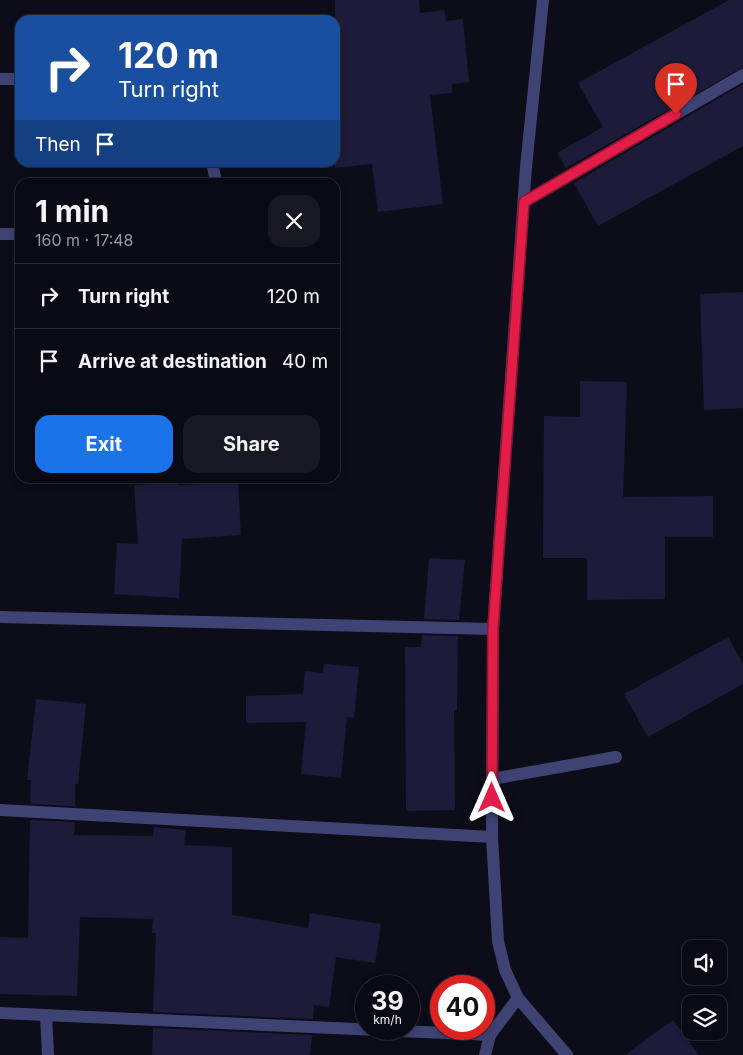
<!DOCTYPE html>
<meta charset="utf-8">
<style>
:root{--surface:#0a0a14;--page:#181822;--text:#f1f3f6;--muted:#999aa0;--line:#2a2b34;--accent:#1a73e8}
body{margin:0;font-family:Inter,sans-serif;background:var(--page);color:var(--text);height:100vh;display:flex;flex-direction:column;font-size:19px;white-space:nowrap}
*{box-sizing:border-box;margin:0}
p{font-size:16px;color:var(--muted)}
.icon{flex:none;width:28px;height:28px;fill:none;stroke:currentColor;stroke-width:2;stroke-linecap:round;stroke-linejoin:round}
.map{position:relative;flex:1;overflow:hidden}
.panel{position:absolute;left:15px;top:178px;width:325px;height:305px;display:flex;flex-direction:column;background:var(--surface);border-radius:15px;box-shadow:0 2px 8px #0003,0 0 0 1px var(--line)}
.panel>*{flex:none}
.top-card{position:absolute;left:15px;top:15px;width:325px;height:152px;border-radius:15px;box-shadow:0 2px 8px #0003,0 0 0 1px var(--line);background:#1a4fa0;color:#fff;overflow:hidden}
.controls{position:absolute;left:682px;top:940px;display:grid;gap:10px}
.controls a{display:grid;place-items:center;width:45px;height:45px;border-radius:10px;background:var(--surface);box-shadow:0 2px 8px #0003,0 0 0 1px var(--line);font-size:25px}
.speed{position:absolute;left:355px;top:975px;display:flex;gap:10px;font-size:25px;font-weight:700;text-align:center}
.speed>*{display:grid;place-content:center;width:65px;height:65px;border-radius:50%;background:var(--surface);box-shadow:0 2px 8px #0003,0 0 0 1px var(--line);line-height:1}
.speed small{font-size:12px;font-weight:400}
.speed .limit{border:8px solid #d22;background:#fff;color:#111}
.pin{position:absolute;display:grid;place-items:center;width:42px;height:42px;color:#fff;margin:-51px -21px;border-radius:50% 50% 50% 0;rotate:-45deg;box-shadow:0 0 5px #0007}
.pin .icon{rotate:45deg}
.me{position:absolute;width:55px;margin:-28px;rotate:0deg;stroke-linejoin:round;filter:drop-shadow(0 0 4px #0008)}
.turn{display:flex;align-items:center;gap:18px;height:105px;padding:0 20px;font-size:22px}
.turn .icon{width:65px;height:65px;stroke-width:2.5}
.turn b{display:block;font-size:35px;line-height:42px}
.then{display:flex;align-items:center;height:48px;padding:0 20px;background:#0003;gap:10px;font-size:19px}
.round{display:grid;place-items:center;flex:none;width:52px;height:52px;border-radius:15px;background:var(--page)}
.overview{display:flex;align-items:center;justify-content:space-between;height:85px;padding:0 20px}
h1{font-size:30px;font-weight:700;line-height:38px}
.primary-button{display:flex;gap:10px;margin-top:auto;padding:10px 20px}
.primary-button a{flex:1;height:58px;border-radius:15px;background:var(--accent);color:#fff;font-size:20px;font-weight:700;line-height:58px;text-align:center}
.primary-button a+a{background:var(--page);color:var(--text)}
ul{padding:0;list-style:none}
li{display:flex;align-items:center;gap:15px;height:65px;padding:0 20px;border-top:1px solid var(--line)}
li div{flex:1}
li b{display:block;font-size:19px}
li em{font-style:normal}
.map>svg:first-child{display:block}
.building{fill:#1d1b39}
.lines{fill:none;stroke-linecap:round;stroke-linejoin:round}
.minor{stroke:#3e4373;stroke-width:12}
.route-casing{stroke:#92132f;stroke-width:12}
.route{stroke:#e11d48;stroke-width:9}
</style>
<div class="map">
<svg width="743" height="1055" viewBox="0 0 743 1055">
<rect width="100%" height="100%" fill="#0d0d1a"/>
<g class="building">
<polygon points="335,0 419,0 420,13 444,10 446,21 463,19 469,82 452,84 452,93 430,95 443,204 378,212 372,164 335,168"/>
<polygon points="729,0 743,0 743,67 566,168 557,153 603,127 578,83"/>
<polygon points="743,84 743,146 598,226 574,183"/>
<polygon points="743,292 743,408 704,410 700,294"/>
<polygon points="580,381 627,382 623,497 713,496 713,537 665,537 665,599 587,600 587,558 543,558 544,416 580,417"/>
<polygon points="179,482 179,485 238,482 241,535 182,539 179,598 114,594 117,543 138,544 134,485"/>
<polygon points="429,558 465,560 459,620 424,619"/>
<polygon points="422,635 458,636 457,710 454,710 455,810 406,811 405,647 421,647"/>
<polygon points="728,637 743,664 743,684 648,737 624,694"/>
<polygon points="324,664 359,667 354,718 347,717 341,778 301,774 306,722 246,723 246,696 303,694 305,671 323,673"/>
<polygon points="36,699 86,704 78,784 75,784 75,806 30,804 31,780 27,780"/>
<polygon points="30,820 75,822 74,835 153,836 154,827 186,830 184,845 232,847 232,915 308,928 310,913 381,924 375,963 336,957 329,1007 314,1005 313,1019 153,1012 156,933 152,933 153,919 80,917 77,996 0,994 0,937 28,938"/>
<polygon points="673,1020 699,1055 625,1055"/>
<polygon points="153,1028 312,1035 310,1055 152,1055"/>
</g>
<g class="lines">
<g class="minor">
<polyline points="543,0 526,167 493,629 492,837 498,941 505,970 518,998 567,1055"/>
<polyline points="0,79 20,79"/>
<polyline points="212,162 216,182"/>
<polyline points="524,202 743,75"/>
<polyline points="0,234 20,234"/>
<polyline points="0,617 493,629"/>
<polyline points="492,779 616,757"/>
<polyline points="0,810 492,837"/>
<polyline points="0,1013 490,1035"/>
<polyline points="46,1015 48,1055"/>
<polyline points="485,1055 490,1035 518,998"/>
</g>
</g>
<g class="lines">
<g class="route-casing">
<polyline id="route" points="492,798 493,629 524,202 676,114"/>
</g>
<use href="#route" class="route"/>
</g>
</svg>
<div class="controls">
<a><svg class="icon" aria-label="sound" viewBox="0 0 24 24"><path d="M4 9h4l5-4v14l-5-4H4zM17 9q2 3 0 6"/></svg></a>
<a><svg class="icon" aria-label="layers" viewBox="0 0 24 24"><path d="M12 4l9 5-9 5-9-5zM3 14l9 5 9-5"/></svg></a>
</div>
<div class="speed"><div>39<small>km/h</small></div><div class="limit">40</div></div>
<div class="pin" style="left:676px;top:114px;background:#d93025"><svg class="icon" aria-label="arrive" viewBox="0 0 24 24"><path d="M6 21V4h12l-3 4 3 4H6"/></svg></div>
<svg class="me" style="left:492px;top:798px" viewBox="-20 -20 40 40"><path d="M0-17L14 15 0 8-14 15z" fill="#e11d48" stroke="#fff" stroke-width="4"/></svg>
<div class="top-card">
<div class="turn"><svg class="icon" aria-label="right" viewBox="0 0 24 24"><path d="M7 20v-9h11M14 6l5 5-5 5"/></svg><div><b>120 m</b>Turn right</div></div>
<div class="then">Then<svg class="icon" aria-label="arrive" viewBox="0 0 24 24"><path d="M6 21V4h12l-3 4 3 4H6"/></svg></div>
</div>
<section class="panel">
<div class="overview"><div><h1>1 min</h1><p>160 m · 17:48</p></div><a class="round"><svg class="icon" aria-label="close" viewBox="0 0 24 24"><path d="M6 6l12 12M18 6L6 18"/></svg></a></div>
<ul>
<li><svg class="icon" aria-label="right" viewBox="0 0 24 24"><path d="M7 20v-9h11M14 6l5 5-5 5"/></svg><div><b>Turn right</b></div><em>120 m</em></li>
<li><svg class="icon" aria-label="arrive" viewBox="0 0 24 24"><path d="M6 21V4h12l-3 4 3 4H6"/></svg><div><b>Arrive at destination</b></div><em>40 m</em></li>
</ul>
<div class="primary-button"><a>Exit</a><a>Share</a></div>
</section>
</div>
